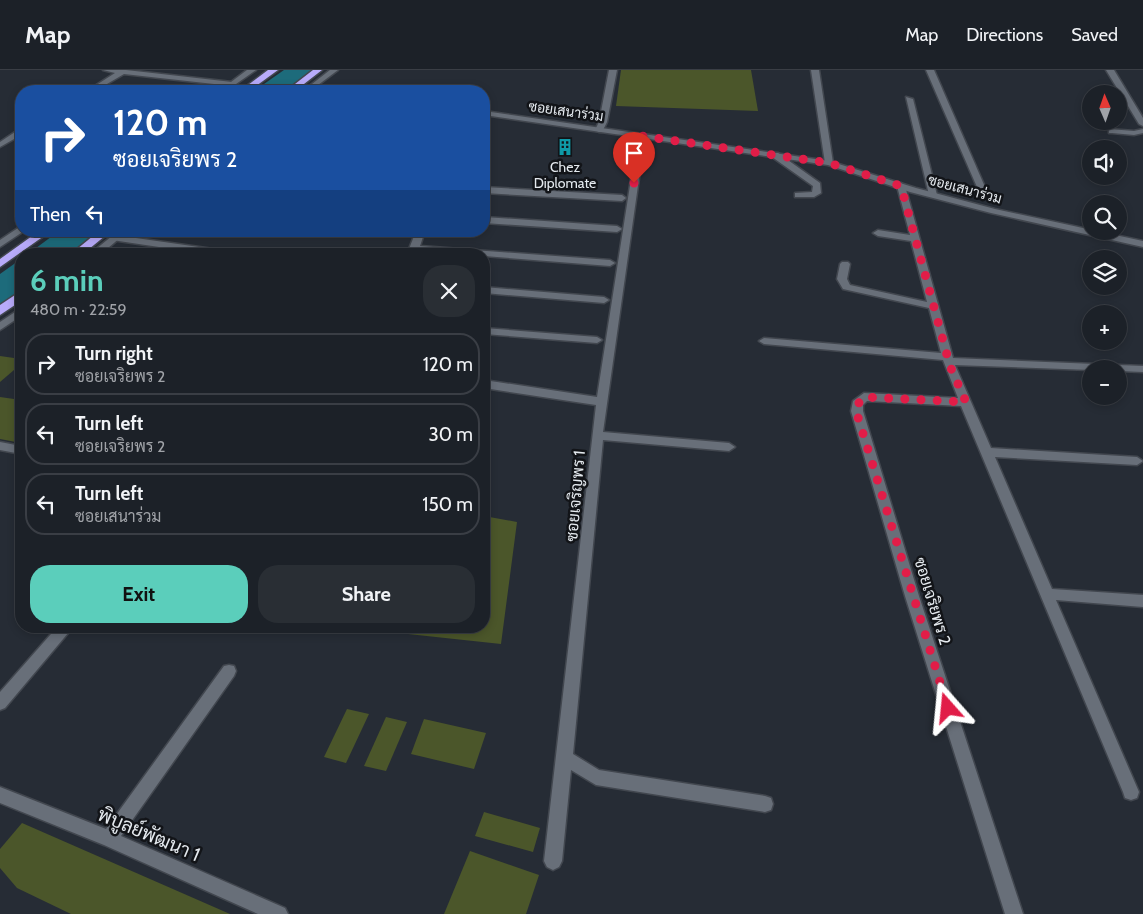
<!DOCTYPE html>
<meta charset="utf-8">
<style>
:root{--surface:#1c2128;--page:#292e34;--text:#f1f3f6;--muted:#a0a3a8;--line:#3a3e45;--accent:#5bcebb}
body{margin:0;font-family:Cabin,Sarabun,sans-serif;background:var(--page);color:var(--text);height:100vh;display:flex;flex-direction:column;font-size:19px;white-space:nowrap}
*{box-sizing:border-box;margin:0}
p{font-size:16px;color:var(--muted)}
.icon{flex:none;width:28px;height:28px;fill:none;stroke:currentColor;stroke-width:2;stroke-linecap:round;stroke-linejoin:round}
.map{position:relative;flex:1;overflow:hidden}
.side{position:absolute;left:15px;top:178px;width:475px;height:385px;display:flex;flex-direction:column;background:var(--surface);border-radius:20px;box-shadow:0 2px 8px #0003,0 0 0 1px var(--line)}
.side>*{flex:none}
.top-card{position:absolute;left:15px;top:15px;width:475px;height:152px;border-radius:20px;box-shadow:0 2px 8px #0003,0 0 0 1px var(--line);background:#1a4fa0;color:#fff;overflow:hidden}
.needle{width:32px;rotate:358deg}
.tools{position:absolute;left:1082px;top:15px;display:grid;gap:10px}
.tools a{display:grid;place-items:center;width:45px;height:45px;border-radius:50%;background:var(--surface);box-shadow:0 2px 8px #0003,0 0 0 1px var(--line);font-size:25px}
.pin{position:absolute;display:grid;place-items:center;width:42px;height:42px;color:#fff;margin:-51px -21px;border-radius:50% 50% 50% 0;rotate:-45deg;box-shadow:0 0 5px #0007}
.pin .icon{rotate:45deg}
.me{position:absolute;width:55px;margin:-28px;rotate:342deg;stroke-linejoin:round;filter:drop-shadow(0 0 4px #0008)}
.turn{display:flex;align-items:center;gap:18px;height:105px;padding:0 15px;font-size:22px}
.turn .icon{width:65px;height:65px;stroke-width:2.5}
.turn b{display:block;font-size:35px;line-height:42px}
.then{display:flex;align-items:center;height:48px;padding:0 15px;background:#0003;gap:10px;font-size:19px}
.round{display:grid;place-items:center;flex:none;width:52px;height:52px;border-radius:20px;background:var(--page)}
.overview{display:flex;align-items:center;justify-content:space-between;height:85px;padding:0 15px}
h1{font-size:30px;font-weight:800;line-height:38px;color:var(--accent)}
.cta{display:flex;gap:10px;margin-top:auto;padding:10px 15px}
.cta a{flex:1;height:58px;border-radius:20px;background:var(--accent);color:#111;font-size:20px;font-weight:800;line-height:58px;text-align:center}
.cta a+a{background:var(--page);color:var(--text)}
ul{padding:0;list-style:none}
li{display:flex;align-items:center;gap:15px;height:62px;margin:0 10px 8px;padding:0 5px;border:2px solid var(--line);border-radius:20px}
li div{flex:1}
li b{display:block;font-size:19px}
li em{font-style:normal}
header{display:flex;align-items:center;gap:30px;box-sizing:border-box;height:70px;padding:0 25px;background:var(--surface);border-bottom:1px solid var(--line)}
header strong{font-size:24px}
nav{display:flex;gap:28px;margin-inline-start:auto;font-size:18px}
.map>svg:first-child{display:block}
.green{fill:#4b562a}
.water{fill:#1d6b7b}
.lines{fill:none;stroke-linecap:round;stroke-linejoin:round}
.minor-casing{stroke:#42474f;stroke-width:3}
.tertiary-casing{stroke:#42474f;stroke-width:3}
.secondary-casing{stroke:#42474f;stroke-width:3}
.motorway-casing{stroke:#42474f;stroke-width:3}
.minor{fill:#686f79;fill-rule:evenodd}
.tertiary{fill:#686f79;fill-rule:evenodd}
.secondary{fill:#686f79;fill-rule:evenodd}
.motorway{fill:#b8abfa;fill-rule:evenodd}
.route{stroke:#e11d48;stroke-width:9;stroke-dasharray:0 16.2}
.labels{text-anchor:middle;stroke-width:5;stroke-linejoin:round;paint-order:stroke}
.far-street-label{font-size:14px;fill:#e5eaef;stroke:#121418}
.far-poi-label{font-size:14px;fill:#e5eaef;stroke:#121418}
.street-label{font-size:16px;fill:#e5eaef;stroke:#121418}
.near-street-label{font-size:19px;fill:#e5eaef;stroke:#121418}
</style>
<header>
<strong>Map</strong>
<nav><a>Map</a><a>Directions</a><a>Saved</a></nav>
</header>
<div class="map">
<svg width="1143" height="844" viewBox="0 0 1143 844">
<rect width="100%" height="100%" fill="#262c35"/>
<g class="green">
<polygon points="621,0 751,0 758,41 616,36"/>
<polygon points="0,286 21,289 21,294 0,312"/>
<polygon points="0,327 21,330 21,373 0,369"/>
<polygon points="484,446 517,452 501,574 408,564 407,556 484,556"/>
<polygon points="347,639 369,644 346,693 324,687"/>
<polygon points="386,647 407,652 386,701 364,696"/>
<polygon points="424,649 486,663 474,699 411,684"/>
<polygon points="484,742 540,758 533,782 475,766"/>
<polygon points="22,753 230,844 71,844 17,818 0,798 0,779"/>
<polygon points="470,781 539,805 526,844 444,844"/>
</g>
<g class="water">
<polygon points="284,0 315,0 286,21 254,21"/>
<polygon points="59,161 99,161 69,184 28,184"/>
<polygon points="21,189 21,220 0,236 0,204"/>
</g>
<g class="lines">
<g class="minor-casing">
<g id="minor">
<polygon points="103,0 126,0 232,12 236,14 232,16 124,4 95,21 87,21 115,3"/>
<polygon points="609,0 617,0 607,52 602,62 599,62 595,60 599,52"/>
<polygon points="811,0 819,0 833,93 829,95 825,93"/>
<polygon points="926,0 934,0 985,117 984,119 977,117"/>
<polygon points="1106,0 1114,0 1143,48 1143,56 1139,54"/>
<polygon points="906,27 913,29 937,125 936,127 929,125"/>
<polygon points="1109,59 1134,61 1143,59 1143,63 1134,65 1112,63 1109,63"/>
<polygon points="18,60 21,60 21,65 0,77 0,72"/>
<polygon points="638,64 645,66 603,362 729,373 735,377 729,381 603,370 573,684 599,700 765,726 771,728 773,734 771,740 765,742 596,715 571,700 562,791 559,797 553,800 547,797 544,791 596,335 484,318 484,310 597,327"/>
<polygon points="772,83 778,83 820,113 821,123 814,127 795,127 795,123 812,122 813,116 772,87"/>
<polygon points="901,113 905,116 953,288 1143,296 1143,302 1119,301 1119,299 1091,299 1091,300 955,295 991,378 1137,387 1143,391 1137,395 995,387 1052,519 1143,525 1143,537 1056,530 1139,722 1137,728 1131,730 1125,728 1123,722 961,336 867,331 863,335 863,341 919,526 1023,844 1005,844 905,526 851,341 853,331 864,323 958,328 943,290 764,274 759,271 764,268 941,283 929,238 843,219 837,209 840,194 842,192 848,192 850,194 847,209 850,215 927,232 911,171 878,166 873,163 878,160 910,165 897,116"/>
<polygon points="484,117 622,125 626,128 622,131 484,123"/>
<polygon points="484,147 617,156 622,159 617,162 484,153"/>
<polygon points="416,161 425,161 420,176 610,190 615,193 610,196 484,186 484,184 418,181 417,184 407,184"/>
<polygon points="115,165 227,181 232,184 206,184 112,170 112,166"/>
<polygon points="484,217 604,227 609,230 604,233 484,223"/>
<polygon points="484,258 597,267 602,270 597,273 484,264"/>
<polygon points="0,372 21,376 21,384 0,380"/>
<polygon points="58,556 74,556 5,638 0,640 0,622"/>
<polygon points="229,595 234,596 236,601 234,606 121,766 285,838 288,844 258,844 104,775 0,733 0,717 106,759 224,596"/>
</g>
</g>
<g class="tertiary-casing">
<g id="tertiary">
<polygon points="330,0 338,0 310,21 303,21"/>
<polygon points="484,41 829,91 916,118 995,139 1143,171 1143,177 991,143 910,122 828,95 484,45"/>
<polygon points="118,161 128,161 101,184 90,184"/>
<polygon points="21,238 21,246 0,260 0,252"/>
</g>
</g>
<g class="secondary-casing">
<g id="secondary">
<polygon points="247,0 256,0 226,21 219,21"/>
<polygon points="21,156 21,161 24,161 0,177 0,170"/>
</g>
</g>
<g class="motorway-casing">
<g id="motorway">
<polygon points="268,0 278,0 249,21 240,21"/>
<polygon points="313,0 322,0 295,21 286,21"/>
<polygon points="39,161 51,161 0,197 0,189"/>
<polygon points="99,161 111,161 83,184 71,184"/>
<polygon points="21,221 21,231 0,245 0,235"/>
</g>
</g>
<use href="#minor" class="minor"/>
<use href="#tertiary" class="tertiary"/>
<use href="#secondary" class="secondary"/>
<use href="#motorway" class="motorway"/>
</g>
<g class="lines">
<polyline class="route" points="634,113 642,66 829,93 901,116 950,296 966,332 864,327 858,334 856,341 948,638"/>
</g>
<defs>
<g id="building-bare" transform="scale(1.35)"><path d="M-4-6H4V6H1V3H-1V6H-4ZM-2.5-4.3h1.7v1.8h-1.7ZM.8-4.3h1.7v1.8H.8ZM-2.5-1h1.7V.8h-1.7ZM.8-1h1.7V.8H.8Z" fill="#0f9aa8" stroke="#121418" stroke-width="2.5" paint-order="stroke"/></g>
</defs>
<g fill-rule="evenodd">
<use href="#building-bare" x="565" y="77"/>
</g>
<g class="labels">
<g class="far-street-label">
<text transform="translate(566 41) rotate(8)" y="5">ซอยเสนาร่วม</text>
<text transform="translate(965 119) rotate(15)" y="5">ซอยเสนาร่วม</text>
</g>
<g class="far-poi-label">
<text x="565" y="102">Chez<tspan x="565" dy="16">Diplomate</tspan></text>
</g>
<g class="street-label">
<text transform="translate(575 426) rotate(-85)" y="6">ซอยเจริญพร 1</text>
<text transform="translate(933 531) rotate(73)" y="6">ซอยเจริยพร 2</text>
</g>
<g class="near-street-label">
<text transform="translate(149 764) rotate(23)" y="7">พิบูลย์พัฒนา 1</text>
</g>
</g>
</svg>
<div class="tools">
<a><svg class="needle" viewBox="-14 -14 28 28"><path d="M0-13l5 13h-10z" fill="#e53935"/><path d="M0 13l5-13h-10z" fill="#a0a3a8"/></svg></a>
<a><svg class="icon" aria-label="sound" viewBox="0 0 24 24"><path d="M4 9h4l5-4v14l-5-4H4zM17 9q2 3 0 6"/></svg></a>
<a><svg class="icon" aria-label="search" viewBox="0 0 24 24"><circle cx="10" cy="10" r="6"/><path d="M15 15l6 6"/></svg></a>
<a><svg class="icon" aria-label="layers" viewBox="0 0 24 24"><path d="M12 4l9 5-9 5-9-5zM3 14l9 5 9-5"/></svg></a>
<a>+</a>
<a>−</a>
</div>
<div class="pin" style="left:634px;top:113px;background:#d93025"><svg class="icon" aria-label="arrive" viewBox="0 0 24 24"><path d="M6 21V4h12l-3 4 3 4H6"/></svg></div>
<svg class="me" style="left:948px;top:638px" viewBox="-20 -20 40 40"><path d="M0-17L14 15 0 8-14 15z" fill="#e11d48" stroke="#fff" stroke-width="4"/></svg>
<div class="top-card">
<div class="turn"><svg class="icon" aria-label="right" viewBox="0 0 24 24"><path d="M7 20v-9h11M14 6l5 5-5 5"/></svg><div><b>120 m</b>ซอยเจริยพร 2</div></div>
<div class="then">Then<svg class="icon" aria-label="left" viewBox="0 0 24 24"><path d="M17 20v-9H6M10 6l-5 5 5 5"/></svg></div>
</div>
<section class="side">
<div class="overview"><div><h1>6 min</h1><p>480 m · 22:59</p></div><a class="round"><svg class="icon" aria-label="close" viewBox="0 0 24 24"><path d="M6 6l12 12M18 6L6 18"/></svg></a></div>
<ul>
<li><svg class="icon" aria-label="right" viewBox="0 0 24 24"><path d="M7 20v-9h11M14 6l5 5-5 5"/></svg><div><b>Turn right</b><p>ซอยเจริยพร 2</p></div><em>120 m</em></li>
<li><svg class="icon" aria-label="left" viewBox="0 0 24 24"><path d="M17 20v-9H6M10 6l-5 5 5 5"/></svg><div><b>Turn left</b><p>ซอยเจริยพร 2</p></div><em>30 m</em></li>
<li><svg class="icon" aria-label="left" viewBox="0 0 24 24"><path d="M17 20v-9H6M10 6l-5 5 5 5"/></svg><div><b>Turn left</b><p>ซอยเสนาร่วม</p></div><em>150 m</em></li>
</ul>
<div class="cta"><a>Exit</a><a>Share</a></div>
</section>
</div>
